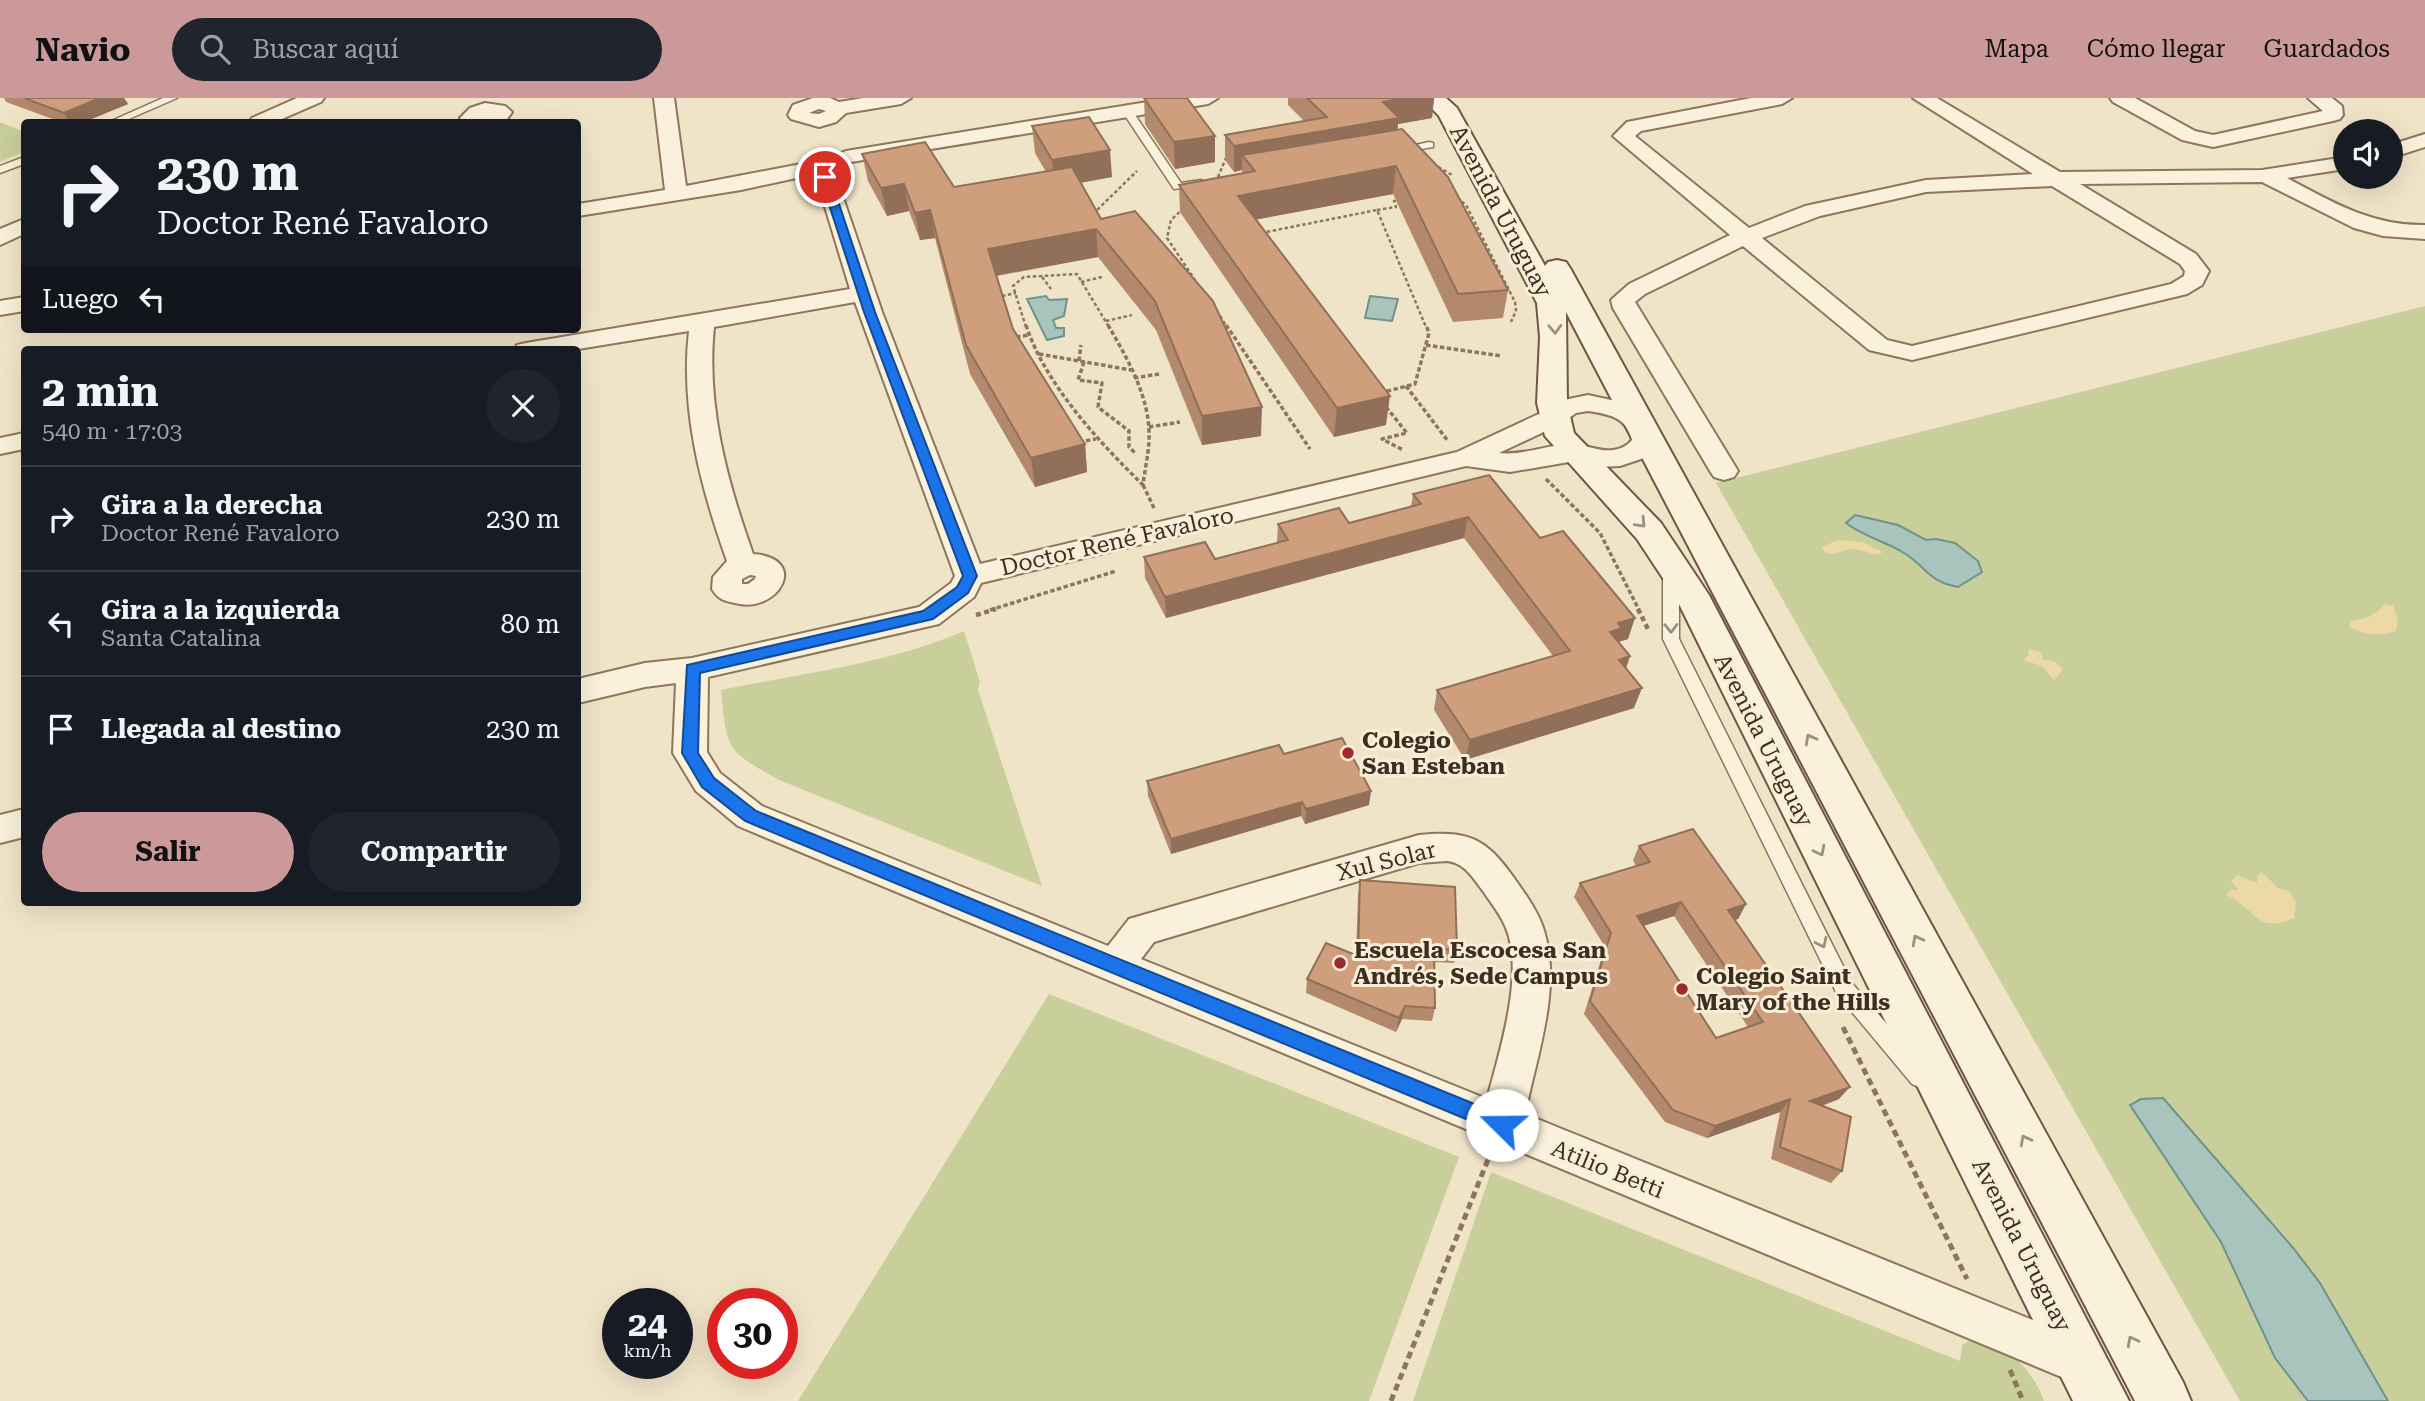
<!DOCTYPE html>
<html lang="es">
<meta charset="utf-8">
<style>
:root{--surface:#171b24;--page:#20242c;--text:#f1f3f6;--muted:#9ea1a6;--line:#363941;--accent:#cc999b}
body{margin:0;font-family:"Roboto Serif",serif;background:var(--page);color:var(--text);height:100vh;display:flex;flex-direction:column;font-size:26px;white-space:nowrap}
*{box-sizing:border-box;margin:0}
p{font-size:23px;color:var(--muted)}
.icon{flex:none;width:38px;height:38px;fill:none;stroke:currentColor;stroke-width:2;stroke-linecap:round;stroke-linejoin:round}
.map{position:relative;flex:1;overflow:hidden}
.side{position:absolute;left:21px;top:248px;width:560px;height:560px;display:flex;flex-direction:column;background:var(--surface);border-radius:7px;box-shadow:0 7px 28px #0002}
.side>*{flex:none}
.banner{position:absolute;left:21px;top:21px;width:560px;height:214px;border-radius:7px;box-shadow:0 7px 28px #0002;background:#171b24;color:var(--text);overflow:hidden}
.tools{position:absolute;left:2333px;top:21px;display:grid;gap:14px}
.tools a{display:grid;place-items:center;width:70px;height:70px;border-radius:50%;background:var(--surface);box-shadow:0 7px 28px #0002;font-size:35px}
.speed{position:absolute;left:602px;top:1190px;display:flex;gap:14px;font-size:35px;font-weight:700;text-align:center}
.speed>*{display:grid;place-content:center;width:91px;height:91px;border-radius:50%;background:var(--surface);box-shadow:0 7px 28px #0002;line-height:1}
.speed small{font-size:18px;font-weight:400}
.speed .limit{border:10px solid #d22;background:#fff;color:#111}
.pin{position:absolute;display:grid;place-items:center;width:60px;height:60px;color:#fff;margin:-30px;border:4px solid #fff;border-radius:50%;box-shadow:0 2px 7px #0007}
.me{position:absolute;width:77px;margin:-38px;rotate:292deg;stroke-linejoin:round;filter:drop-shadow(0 0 5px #0008)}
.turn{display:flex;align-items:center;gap:24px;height:147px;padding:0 21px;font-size:32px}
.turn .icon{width:91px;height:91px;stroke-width:2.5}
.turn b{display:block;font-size:49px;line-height:60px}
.then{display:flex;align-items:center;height:66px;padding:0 21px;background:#0003;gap:14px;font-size:26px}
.round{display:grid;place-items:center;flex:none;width:74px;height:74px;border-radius:37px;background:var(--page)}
.overview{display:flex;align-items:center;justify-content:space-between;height:119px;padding:0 21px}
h1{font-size:42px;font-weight:700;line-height:52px}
.action{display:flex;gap:14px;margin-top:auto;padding:14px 21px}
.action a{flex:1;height:80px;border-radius:42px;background:var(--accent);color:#111;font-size:28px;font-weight:700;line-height:80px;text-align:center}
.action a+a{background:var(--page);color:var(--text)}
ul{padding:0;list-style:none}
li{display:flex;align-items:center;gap:21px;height:105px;padding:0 21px;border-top:2px solid var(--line)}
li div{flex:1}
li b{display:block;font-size:26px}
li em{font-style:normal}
header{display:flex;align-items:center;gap:42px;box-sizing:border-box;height:98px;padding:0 35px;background:var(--accent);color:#111}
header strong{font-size:33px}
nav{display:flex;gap:38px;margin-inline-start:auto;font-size:24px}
.search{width:490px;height:63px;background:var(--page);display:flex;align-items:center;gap:18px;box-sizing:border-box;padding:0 24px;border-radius:38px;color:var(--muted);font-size:26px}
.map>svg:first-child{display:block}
.green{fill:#c9cf9b}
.sand{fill:#ecd9a5}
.water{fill:#a9c4bc;stroke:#6f938a;stroke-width:2}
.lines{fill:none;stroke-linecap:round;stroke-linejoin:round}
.service-casing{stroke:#8d765c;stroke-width:3}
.minor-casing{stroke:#8d765c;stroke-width:4}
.secondary-casing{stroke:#6f573f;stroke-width:4}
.path-far3{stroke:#8d765c;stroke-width:2.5;stroke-dasharray:3.5 2.5;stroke-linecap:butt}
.path-far2{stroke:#8d765c;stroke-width:3.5;stroke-dasharray:4.5 2.5;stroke-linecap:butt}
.path-far1{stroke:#8d765c;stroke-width:4.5;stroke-dasharray:5 3.5;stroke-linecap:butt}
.path{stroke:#8d765c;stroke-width:5;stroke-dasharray:7 4.5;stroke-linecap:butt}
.service{fill:#faf1dc;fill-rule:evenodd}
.minor{fill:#faf1dc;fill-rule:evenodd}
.secondary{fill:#faf1dc;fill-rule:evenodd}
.wall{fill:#b2896c;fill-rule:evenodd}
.shaded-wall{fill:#916f58}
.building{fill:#cf9f7d;stroke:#916f58;stroke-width:2;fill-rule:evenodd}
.oneway{stroke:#9c907e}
.route{fill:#1a73e8;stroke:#114b97;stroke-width:2}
.poi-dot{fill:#9e2a2b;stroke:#f7eed8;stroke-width:2.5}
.labels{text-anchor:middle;stroke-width:6;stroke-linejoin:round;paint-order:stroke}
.street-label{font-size:23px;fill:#3d2e20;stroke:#f7eed8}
.poi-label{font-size:23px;font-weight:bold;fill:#3d2e20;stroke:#f7eed8;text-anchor:start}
</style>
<header>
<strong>Navio</strong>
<div class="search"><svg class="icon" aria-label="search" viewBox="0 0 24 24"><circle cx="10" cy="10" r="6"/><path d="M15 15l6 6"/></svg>Buscar aquí</div>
<nav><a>Mapa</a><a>Cómo llegar</a><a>Guardados</a></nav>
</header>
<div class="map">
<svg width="2425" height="1303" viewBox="0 0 2425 1303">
<rect width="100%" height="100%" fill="#f0e4c8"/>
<g class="green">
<polygon points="0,24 24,34 24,54 0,64"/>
<polygon points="2425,208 2425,1303 2240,1303 1716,385"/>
<path d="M 964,533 L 980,584 L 978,592 L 1042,788 L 779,682 C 726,652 727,653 721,592 C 802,575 889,566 964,533 Z"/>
<polygon points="1049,896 1459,1059 1369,1303 798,1303"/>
<path d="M 1491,1074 L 1960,1263 L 1962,1247 L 1976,1239 C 2007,1247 2034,1273 2044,1303 L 1413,1303 Z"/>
</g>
<g class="sand">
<path d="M 1837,442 L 1862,444 L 1881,453 L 1881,456 C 1870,457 1863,451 1853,451 C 1844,450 1837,458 1826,455 L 1821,450 Z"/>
<path d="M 2384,506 L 2393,508 L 2398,521 L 2396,533 C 2379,538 2364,538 2349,528 L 2350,523 C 2365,521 2374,519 2384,506 Z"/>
<polygon points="2029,551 2041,554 2043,561 2056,564 2063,572 2054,582 2042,568 2023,562 2028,558"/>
<path d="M 2262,774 L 2278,790 L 2289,793 L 2296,804 L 2294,820 C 2255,837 2258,811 2226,797 L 2230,792 L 2239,792 L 2231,783 L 2237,777 L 2257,785 L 2257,778 Z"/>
</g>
<g class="water">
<polygon points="1046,198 1049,202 1067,201 1064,218 1053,222 1056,230 1064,230 1064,238 1047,242 1027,201"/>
<polygon points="1370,198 1398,201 1392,223 1365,220"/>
<path d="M 1855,417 L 1898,427 L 1926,442 L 1936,441 L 1955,445 L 1978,463 L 1982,474 L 1958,489 C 1927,483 1928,470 1904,455 C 1885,443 1864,439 1846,425 Z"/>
<polygon points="2163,1000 2294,1151 2320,1185 2388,1303 2308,1303 2275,1260 2221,1144 2130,1007 2141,1001"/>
</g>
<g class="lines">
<g class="service-casing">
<g id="service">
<polygon points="163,0 177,0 122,24 109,24"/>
<polygon points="1123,11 1131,11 1181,85 1201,82 1207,85 1205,87 1174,91 1122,13"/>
<polygon points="1429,44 1433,45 1433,49 1398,55 1393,52"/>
<polygon points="24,59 24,66 0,75 0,68"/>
<polygon points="1671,464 1679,469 1679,541 1851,884 1926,972 1930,979 1926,986 1919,989 1912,986 1837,896 1663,541 1663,469"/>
</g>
</g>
<g class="minor-casing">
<g id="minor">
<polygon points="297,0 324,0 321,4 275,24 249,24 252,20"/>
<path d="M 654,0 L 674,0 L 686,88 L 822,62 L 846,53 L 1172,0 L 1218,0 L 1208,6 L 851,64 L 837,71 L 836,79 L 882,214 L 980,466 L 1457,354 L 1543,314 L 1559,303 L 1588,297 L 1625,305 L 1642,313 L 1652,324 L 1658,342 L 1647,359 L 1620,368 L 1598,369 L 1575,363 L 1510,374 L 1466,368 L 981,485 L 974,499 L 939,526 L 708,579 L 707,654 L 720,675 L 762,708 L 1108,848 L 1129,821 L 1419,737 C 1468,732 1486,740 1514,780 C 1526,797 1540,816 1545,836 C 1561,893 1536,960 1525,1016 L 2099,1249 L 2106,1265 L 2099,1281 L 2083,1288 L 738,728 L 696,693 L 673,655 L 676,585 L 645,589 L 578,605 L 578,581 L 645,565 L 692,560 L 919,509 L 951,485 L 955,478 L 855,204 L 714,229 C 706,307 727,383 753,456 C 811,460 778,517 735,505 C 724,503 718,501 712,491 L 713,479 L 727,463 C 701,390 680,312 689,233 L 572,252 L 514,252 L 517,247 L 526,245 L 850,191 L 815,76 L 741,92 L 578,118 L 578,106 L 665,92 ZM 1588,313 C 1608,316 1627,319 1632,342 C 1627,348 1621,351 1613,352 C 1599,354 1589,347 1575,347 C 1550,345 1524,358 1499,355 L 1561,326 L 1576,315 ZM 750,477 L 756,478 L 755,481 L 748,486 L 742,486 L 742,481 ZM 1447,763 C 1465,765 1473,780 1483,793 C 1491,805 1501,817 1506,830 C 1525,876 1499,955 1487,1001 L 1141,861 L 1154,844 L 1419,765 Z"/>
<path d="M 813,0 L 830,0 L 839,4 L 863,0 L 911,0 L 901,6 L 846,15 L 836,24 L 819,29 L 791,21 L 788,17 L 793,7 ZM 819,11 L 826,13 L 819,16 L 809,15 Z"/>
<path d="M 1751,0 L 1792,0 L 1782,6 L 1641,33 L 1635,38 L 1749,130 L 1805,108 L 1926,82 L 2033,76 L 1913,0 L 1937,0 L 2060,74 L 2262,72 L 2345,59 L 2345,71 L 2287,80 C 2332,104 2372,128 2425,127 L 2425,141 L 2383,138 L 2354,130 L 2262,84 L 2080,86 L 2196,156 L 2209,173 L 2202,187 L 2187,196 L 1912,262 L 1869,252 L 1743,148 L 1645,196 L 1635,204 L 1738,373 L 1734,379 L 1724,382 L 1714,379 L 1710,373 L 1613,210 L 1611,202 L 1629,186 L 1730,137 L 1613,38 L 1627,24 ZM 2052,88 L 2180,166 L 2185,173 L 2184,178 L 2171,186 L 1912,248 L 1887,242 L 1762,140 L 1820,118 L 1926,94 Z"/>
<polygon points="2110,0 2135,0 2195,33 2213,37 2323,13 2308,0 2332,0 2342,8 2343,17 2340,21 2333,23 2213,49 2182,42 2113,4"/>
<polygon points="485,5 505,8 512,14 505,24 463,24 460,20 470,10"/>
<polygon points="2425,36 2425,49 2390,60 2390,47"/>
<polygon points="24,121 24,136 0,147 0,131"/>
<polygon points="24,199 24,213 0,217 0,203"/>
<polygon points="24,335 24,351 0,356 0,340"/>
<polygon points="24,711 24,739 0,745 0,717"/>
</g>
</g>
<g class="secondary-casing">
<polygon id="secondary" points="1422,0 1446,0 1457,10 1545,168 1548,164 1557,162 1566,164 1570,170 2183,1284 2191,1303 2135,1303 1566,214 1567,305 1574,335 1661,425 1709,497 2129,1303 2073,1303 1676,500 1637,441 1545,338 1537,305 1540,239 1537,205 1439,18"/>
</g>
<g class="path-far3">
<polyline points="1433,66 1452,77"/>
<polyline points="1218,79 1228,55"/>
<polyline points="1457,100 1466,107 1515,204 1516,213 1511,224"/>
<polyline points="1184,110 1171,122 1167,140 1197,185"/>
<polyline points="1377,112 1396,109 1394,103 1399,103"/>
<polyline points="1093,116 1137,73"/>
<polyline points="1261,135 1377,112 1426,229"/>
<polyline points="1042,179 1051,191"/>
<polyline points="1081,184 1102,179"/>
<polyline points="1002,198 1016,195"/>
<polyline points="1220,218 1227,229"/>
<polyline points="1106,223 1132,217"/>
<polyline points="1026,229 1013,188 1024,179 1077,176 1109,229"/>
</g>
<g class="path-far2">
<path d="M 1026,227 C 1045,286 1099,344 1143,387"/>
<path d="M 1108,227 C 1126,258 1148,296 1149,333 C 1150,351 1145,369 1143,387"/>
<polyline points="1226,227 1310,351"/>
<polyline points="1016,239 1029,237"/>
<polyline points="1426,247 1502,258"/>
<polyline points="1039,256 1131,272"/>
<polyline points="1079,263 1081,247"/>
<polyline points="1084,264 1078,282 1102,285 1098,309 1129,333 1129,349 1135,355"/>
<polyline points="1134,280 1159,276"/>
<polyline points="1406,288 1448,343"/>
<polyline points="1380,295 1415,286 1429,235 1426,227"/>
<polyline points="1386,309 1407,335 1382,341 1403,352"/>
<polyline points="1149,329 1180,324"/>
<polyline points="1079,344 1096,341"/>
<polyline points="1546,381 1600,435 1639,512"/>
<polyline points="1143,387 1155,412"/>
<polyline points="990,512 1116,473"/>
</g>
<g class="path-far1">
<polyline points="1638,511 1648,531"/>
<polyline points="976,517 996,511"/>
</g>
<g class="path">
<polyline points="1843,929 1967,1181"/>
<polyline points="2010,1272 2023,1303"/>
<polyline points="1391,1303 1491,1054"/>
</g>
<use href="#service" class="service"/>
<use href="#minor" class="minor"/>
<use href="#secondary" class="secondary"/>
</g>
<g class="wall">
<polygon points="4,0 124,0 128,6 84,24 61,24 6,4"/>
<polygon points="1144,0 1215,64 1175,71 1145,26"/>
<polygon points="1288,0 1434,0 1432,20 1398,26 1397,32 1508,192 1503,220 1453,224 1393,96 1256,121 1386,327 1334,339 1180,114 1179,87 1242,75 1242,72 1234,74 1225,62 1225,37 1304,23 1288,7"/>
<polygon points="1032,28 1112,79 1081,85 1101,121 1261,338 1202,347 1156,232 1098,159 997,178 1013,231 1085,346 1087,374 1035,389 970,276 935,140 920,142 909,113 887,118 868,83 862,56 954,89 1046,74 1035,55"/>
<polygon points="1413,396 1540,440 1628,541 1618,544 1630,558 1626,570 1634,610 1465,662 1434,612 1437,592 1553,558 1464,440 1166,520 1145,480 1144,459 1215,461 1277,445 1278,426 1349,425 1411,409"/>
<polygon points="1284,656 1369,707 1305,726 1301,718 1171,756 1148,698 1147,683"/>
<path d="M 1639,748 L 1746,806 L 1738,821 L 1734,822 L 1839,1001 L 1822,1008 L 1842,1073 L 1831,1085 L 1771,1061 L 1780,1014 L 1707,1040 L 1665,1024 L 1584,916 L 1605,849 L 1574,799 L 1580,785 L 1636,768 L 1633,762 ZM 1674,818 L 1748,929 L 1716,940 L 1643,828 Z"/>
<polygon points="1360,782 1457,852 1454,865 1434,864 1435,910 1432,923 1402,921 1396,934 1306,895 1307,881 1356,857 1358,797"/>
</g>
<g class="shaded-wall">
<polygon points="100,0 124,0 128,6 84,24 70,24 64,15"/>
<polygon points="1407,0 1434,0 1432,20 1398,26 1396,45 1242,57 1242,72 1234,74 1234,48 1383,4"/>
<polygon points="1215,38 1215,64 1175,71 1174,44"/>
<polygon points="1110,52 1112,79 1055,89 1052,62"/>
<polygon points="1396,68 1393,96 1238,125 1238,98"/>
<polygon points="904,86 909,113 887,118 881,90"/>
<polygon points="930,112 935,140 920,142 915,115"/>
<polygon points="1096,131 1098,159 992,178 988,151"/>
<polygon points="1390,298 1386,327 1334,339 1337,310"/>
<polygon points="1262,309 1261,338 1202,347 1202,318"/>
<polygon points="1085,346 1087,374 1035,389 1031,360"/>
<polygon points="1468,419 1464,440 1166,520 1165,499"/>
<polygon points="1635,520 1628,541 1618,544 1610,534 1618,525"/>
<polygon points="1630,558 1623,579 1619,562"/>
<polygon points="1642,590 1634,610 1465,662 1470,642"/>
<polygon points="1371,693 1369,707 1305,726 1306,711"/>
<polygon points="1302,704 1301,718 1171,756 1171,741"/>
<polygon points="1681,804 1674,818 1631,832 1637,818"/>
<polygon points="1746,806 1738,821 1720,826 1728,812"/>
<polygon points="1405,908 1402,921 1396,934 1399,920"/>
<polygon points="1850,989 1839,1001 1800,1015 1810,1003"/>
<polygon points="1790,1001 1780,1014 1707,1040 1715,1028"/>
</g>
<g class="building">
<polygon points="24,0 100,0 64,15"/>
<polygon points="1144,0 1187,0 1215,38 1174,44"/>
<polygon points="1307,0 1407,0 1383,4 1399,20 1234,48 1225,37 1327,19"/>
<polygon points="1089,19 1110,52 1052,62 1032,28"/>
<polygon points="1402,31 1448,79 1508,192 1458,196 1396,68 1238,98 1390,298 1337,310 1179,87 1255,73 1242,57"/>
<polygon points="925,44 954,89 1072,69 1101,121 1135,113 1213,203 1262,309 1202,318 1155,203 1096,131 988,151 1013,231 1085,346 1031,360 966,247 930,112 915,115 904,86 881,90 862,56"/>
<polygon points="1489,377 1540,440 1563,433 1635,520 1618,525 1622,530 1610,534 1630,558 1619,562 1642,590 1470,642 1437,592 1570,553 1468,419 1165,499 1144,459 1205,444 1215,461 1288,442 1278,426 1339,410 1349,425 1421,406 1413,396"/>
<polygon points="1342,640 1371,693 1306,711 1302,704 1171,741 1147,683 1279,647 1284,656"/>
<path d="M 1693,731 L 1746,806 L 1728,812 L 1850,989 L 1810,1003 L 1851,1019 L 1842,1073 L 1780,1049 L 1790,1001 L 1715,1028 L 1673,1012 L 1590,903 L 1611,835 L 1580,785 L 1650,764 L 1639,748 ZM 1681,804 L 1763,924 L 1716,940 L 1637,818 Z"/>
<polygon points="1360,782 1455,789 1457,852 1434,850 1435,910 1405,908 1399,920 1307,881 1326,845 1358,858"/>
</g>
<defs><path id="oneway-chevron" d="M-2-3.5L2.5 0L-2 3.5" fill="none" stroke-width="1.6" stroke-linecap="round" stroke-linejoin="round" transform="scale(1.75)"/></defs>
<g class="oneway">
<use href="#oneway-chevron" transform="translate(1555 231) rotate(88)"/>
<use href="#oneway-chevron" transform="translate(1641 425) rotate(47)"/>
<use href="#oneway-chevron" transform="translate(1671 530) rotate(89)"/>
<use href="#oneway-chevron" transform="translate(1810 641) rotate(-118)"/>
<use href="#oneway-chevron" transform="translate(1820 753) rotate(63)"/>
<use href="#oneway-chevron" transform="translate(1917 842) rotate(-118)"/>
<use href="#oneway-chevron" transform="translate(1822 845) rotate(64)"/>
<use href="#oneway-chevron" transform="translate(2025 1042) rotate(-118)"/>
<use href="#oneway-chevron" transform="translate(2132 1243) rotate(-118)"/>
</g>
<polygon class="route" points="825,76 830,79 875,214 977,478 968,495 933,521 700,575 698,655 714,680 756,713 1509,1020 1512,1027 1509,1033 1502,1036 1495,1033 745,723 702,689 682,655 687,567 923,513 957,489 963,478 864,214 820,79"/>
<g class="poi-dot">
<circle cx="1348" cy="655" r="7"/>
<circle cx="1340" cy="865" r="7"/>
<circle cx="1682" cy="891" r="7"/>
</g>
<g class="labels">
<g class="street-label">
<text transform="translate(1501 113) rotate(62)" y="8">Avenida Uruguay</text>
<text transform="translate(1117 443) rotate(-13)" y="8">Doctor René Favaloro</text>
<text transform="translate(1764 642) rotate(63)" y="8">Avenida Uruguay</text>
<text transform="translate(1386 763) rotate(-14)" y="8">Xul Solar</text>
<text transform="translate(1608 1071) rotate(22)" y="8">Atilio Betti</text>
<text transform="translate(2022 1147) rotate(63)" y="8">Avenida Uruguay</text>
</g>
<g class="poi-label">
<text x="1362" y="650">Colegio<tspan x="1362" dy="26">San Esteban</tspan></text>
<text x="1354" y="860">Escuela Escocesa San<tspan x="1354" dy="26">Andrés, Sede Campus</tspan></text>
<text x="1696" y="886">Colegio Saint<tspan x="1696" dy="26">Mary of the Hills</tspan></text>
</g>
</g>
</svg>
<div class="tools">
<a><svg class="icon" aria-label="sound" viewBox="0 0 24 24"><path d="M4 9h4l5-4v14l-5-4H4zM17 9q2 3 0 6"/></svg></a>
</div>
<div class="speed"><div>24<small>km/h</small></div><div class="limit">30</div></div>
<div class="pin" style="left:825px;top:79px;background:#d93025"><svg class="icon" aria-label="arrive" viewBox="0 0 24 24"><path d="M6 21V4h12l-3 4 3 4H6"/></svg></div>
<svg class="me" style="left:1502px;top:1027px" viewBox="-20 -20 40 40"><circle r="19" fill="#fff"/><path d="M0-13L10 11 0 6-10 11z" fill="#1a73e8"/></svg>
<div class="banner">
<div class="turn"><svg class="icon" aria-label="right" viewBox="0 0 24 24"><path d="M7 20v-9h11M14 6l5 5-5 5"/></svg><div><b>230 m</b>Doctor René Favaloro</div></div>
<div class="then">Luego<svg class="icon" aria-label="left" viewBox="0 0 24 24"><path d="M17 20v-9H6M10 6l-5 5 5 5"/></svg></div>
</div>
<section class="side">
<div class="overview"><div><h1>2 min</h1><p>540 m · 17:03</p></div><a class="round"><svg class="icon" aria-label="close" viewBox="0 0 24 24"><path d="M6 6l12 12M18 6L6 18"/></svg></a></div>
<ul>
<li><svg class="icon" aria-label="right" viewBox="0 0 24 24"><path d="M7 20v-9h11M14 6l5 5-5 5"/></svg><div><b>Gira a la derecha</b><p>Doctor René Favaloro</p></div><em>230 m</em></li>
<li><svg class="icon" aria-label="left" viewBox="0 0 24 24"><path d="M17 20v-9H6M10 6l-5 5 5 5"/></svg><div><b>Gira a la izquierda</b><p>Santa Catalina</p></div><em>80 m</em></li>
<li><svg class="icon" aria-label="arrive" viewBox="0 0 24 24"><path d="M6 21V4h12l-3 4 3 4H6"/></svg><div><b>Llegada al destino</b></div><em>230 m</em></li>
</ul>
<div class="action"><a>Salir</a><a>Compartir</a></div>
</section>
</div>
